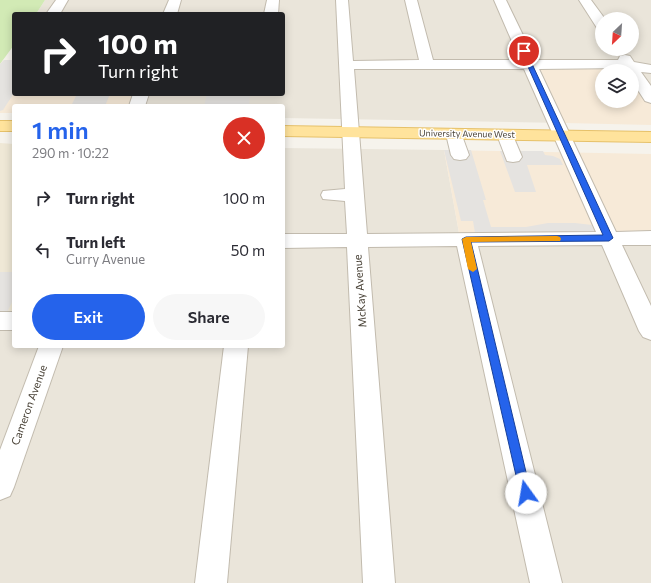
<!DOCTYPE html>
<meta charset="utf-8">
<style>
:root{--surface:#fff;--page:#f7f7f7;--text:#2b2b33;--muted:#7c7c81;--accent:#2563eb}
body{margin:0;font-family:Commissioner,sans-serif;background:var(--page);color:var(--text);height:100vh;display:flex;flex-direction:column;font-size:15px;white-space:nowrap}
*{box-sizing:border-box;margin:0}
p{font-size:13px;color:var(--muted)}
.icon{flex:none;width:22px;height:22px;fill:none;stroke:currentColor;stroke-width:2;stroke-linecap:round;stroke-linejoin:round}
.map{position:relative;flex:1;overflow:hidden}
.side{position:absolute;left:12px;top:104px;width:273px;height:244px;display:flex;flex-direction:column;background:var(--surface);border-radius:4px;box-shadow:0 2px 10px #0003}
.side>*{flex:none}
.banner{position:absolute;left:12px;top:12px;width:273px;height:84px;border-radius:4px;box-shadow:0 2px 10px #0003;background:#202124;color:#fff;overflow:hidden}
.needle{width:26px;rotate:205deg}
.buttons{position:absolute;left:595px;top:12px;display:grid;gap:8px}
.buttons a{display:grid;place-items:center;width:44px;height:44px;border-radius:50%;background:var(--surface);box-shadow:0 2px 10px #0003;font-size:20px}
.pin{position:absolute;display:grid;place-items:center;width:34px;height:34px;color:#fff;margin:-17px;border:2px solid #fff;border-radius:50%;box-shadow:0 1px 4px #0007}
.me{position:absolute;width:44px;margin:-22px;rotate:347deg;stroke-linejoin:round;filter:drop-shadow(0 0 3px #0008)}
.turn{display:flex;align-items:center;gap:14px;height:84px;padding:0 20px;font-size:18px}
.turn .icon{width:52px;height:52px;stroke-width:2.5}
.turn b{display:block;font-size:28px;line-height:34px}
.round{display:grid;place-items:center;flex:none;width:42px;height:42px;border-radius:21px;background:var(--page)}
.head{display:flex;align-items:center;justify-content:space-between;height:68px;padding:0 20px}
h1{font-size:24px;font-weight:600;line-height:30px;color:var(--accent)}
.button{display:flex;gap:8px;margin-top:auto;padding:8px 20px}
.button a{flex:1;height:46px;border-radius:24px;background:var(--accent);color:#fff;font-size:16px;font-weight:600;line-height:46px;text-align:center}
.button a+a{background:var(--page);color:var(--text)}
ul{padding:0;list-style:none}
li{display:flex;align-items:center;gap:12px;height:52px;padding:0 20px}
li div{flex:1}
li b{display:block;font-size:15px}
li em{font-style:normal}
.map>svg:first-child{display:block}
.residential{fill:#eae5da;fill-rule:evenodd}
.commercial{fill:#f7ead8;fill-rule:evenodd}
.education{fill:#efe8d6}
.green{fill:#d2eab5}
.parking{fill:#e5e3e0}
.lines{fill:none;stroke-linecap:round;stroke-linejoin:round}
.minor-casing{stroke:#c2bbae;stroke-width:2}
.major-casing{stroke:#e6c16a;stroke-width:2}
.minor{fill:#fff;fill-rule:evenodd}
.major{fill:#ffe39c;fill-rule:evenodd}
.route{fill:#2563eb;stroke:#184099}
.slow{fill:#f59e0b}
.labels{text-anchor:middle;stroke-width:3;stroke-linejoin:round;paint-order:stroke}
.far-street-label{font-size:9px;fill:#4b4439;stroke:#fff}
.street-label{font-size:11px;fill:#4b4439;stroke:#fff}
</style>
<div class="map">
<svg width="651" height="583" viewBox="0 0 651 583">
<rect width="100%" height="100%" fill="#f6f3ec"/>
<g class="residential">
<path d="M 45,0 L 651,0 L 651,84 L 647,84 L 636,67 L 539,66 L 565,123 L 283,118 L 283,106 L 146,106 L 150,94 L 283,94 L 283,14 L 36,14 ZM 602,19 L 632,19 L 632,49 L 602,49 Z"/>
<polygon points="283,148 444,150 459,233 598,237 618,231 651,231 651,583 0,583 0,327 14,327 14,346 283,346"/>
</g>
<g class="commercial">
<polygon points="4,60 14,60 14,94 135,94 131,106 14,106 14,113 0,113 0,64"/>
<path d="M 539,66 L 636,67 L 647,84 L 651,84 L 651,125 L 565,123 ZM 602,71 L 632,71 L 632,101 L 602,101 Z"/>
<polygon points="444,150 651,154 651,231 618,231 598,237 459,233"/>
</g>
<polygon class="education" points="0,143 14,144 14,327 0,327"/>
<polygon class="green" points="0,0 45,0 36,14 14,14 14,45 0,64"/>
<g class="parking">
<polygon points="4,60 14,60 14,93 3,110 0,111 0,64"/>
<polygon points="77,94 110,94 105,106 71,106"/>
<polygon points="207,94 250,95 249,106 204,106"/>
<polygon points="444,150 471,150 486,200 483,200 491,227 526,227 548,223 575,223 592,225 598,237 475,233 473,221 461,221"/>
<polygon points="500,151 543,151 545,155 553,156 560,159 563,165 527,165 536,192 515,192"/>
<polygon points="0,272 14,272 14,298 0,327"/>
</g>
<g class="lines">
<g class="minor-casing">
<g id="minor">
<polygon points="56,0 68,0 60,14 46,14"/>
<polygon points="169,0 181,0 177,14 163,14"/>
<polygon points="267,0 279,0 278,14 264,14"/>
<path d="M 336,0 L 348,0 L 353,61 L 419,60 L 405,0 L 417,0 L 433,60 L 520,60 L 494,0 L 506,0 L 535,60 L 618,60 L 620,56 L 625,55 L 630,56 L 634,62 L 651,65 L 651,73 L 641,72 L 651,86 L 651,103 L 645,101 L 632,81 L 632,71 L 626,71 L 623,68 L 539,69 L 616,232 L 651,231 L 651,245 L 622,245 L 651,306 L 651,340 L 643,337 L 639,331 L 602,245 L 478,246 L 562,583 L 530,583 L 457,246 L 368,247 L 395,583 L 363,583 L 347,247 L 283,248 L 283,234 L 347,234 L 345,201 L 323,199 L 321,195 L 323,191 L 345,189 ZM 354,69 L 524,69 L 596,232 L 367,234 Z"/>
<polygon points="579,0 591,0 605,19 602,19 602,29 597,28"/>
<polygon points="133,94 149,94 145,106 129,106"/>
<polygon points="454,129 460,130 469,155 466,159 460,160 454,159 451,155 446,134 448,130"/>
<polygon points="505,130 511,131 522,157 519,161 513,162 507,161 497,135 499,131"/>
<rect x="0" y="312" width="14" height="18"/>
<polygon points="39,346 63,346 14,487 10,496 0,500 0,450"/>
<polygon points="224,346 248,346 227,583 195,583"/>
</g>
</g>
<g class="major-casing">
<g id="major">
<rect x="0" y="121" width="14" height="10"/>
<polygon points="283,126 651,132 651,142 283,136"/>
</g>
</g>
<use href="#minor" class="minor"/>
<use href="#major" class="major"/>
</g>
<polygon class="route" points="521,50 526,51 613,238 609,241 471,242 531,493 530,497 526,499 521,497 520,493 462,239 466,237 603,235 521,51"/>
<polygon class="slow" points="557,236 560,237 561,239 560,241 471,242 477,269 473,272 468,269 462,239 466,237"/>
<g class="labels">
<g class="far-street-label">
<text transform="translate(467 134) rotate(1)" y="3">University Avenue West</text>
</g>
<g class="street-label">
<text transform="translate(360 291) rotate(-94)" y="4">McKay Avenue</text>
<text transform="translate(29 405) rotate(-70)" y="4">Cameron Avenue</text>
</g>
</g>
</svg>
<div class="buttons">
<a><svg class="needle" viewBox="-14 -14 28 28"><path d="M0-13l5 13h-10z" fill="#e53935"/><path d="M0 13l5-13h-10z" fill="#7c7c81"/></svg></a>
<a><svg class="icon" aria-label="layers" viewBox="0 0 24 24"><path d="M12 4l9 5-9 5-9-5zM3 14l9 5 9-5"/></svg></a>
</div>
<div class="pin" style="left:524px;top:51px;background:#d93025"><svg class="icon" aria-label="arrive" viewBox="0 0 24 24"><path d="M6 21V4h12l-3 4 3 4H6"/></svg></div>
<svg class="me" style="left:526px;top:493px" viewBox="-20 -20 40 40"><circle r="19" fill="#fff"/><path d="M0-13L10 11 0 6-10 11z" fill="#2563eb"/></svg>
<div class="banner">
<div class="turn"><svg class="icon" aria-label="right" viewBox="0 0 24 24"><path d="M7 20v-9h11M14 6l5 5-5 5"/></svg><div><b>100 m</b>Turn right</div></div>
</div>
<section class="side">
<div class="head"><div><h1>1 min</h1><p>290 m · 10:22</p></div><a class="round" style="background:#d93025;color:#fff"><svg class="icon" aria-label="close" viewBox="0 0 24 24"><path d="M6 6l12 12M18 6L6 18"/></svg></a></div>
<ul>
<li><svg class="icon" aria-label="right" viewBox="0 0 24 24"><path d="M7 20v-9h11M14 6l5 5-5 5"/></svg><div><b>Turn right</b></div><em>100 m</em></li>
<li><svg class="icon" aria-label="left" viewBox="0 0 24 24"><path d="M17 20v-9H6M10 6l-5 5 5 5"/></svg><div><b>Turn left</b><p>Curry Avenue</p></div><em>50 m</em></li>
</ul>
<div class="button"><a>Exit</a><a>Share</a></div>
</section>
</div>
